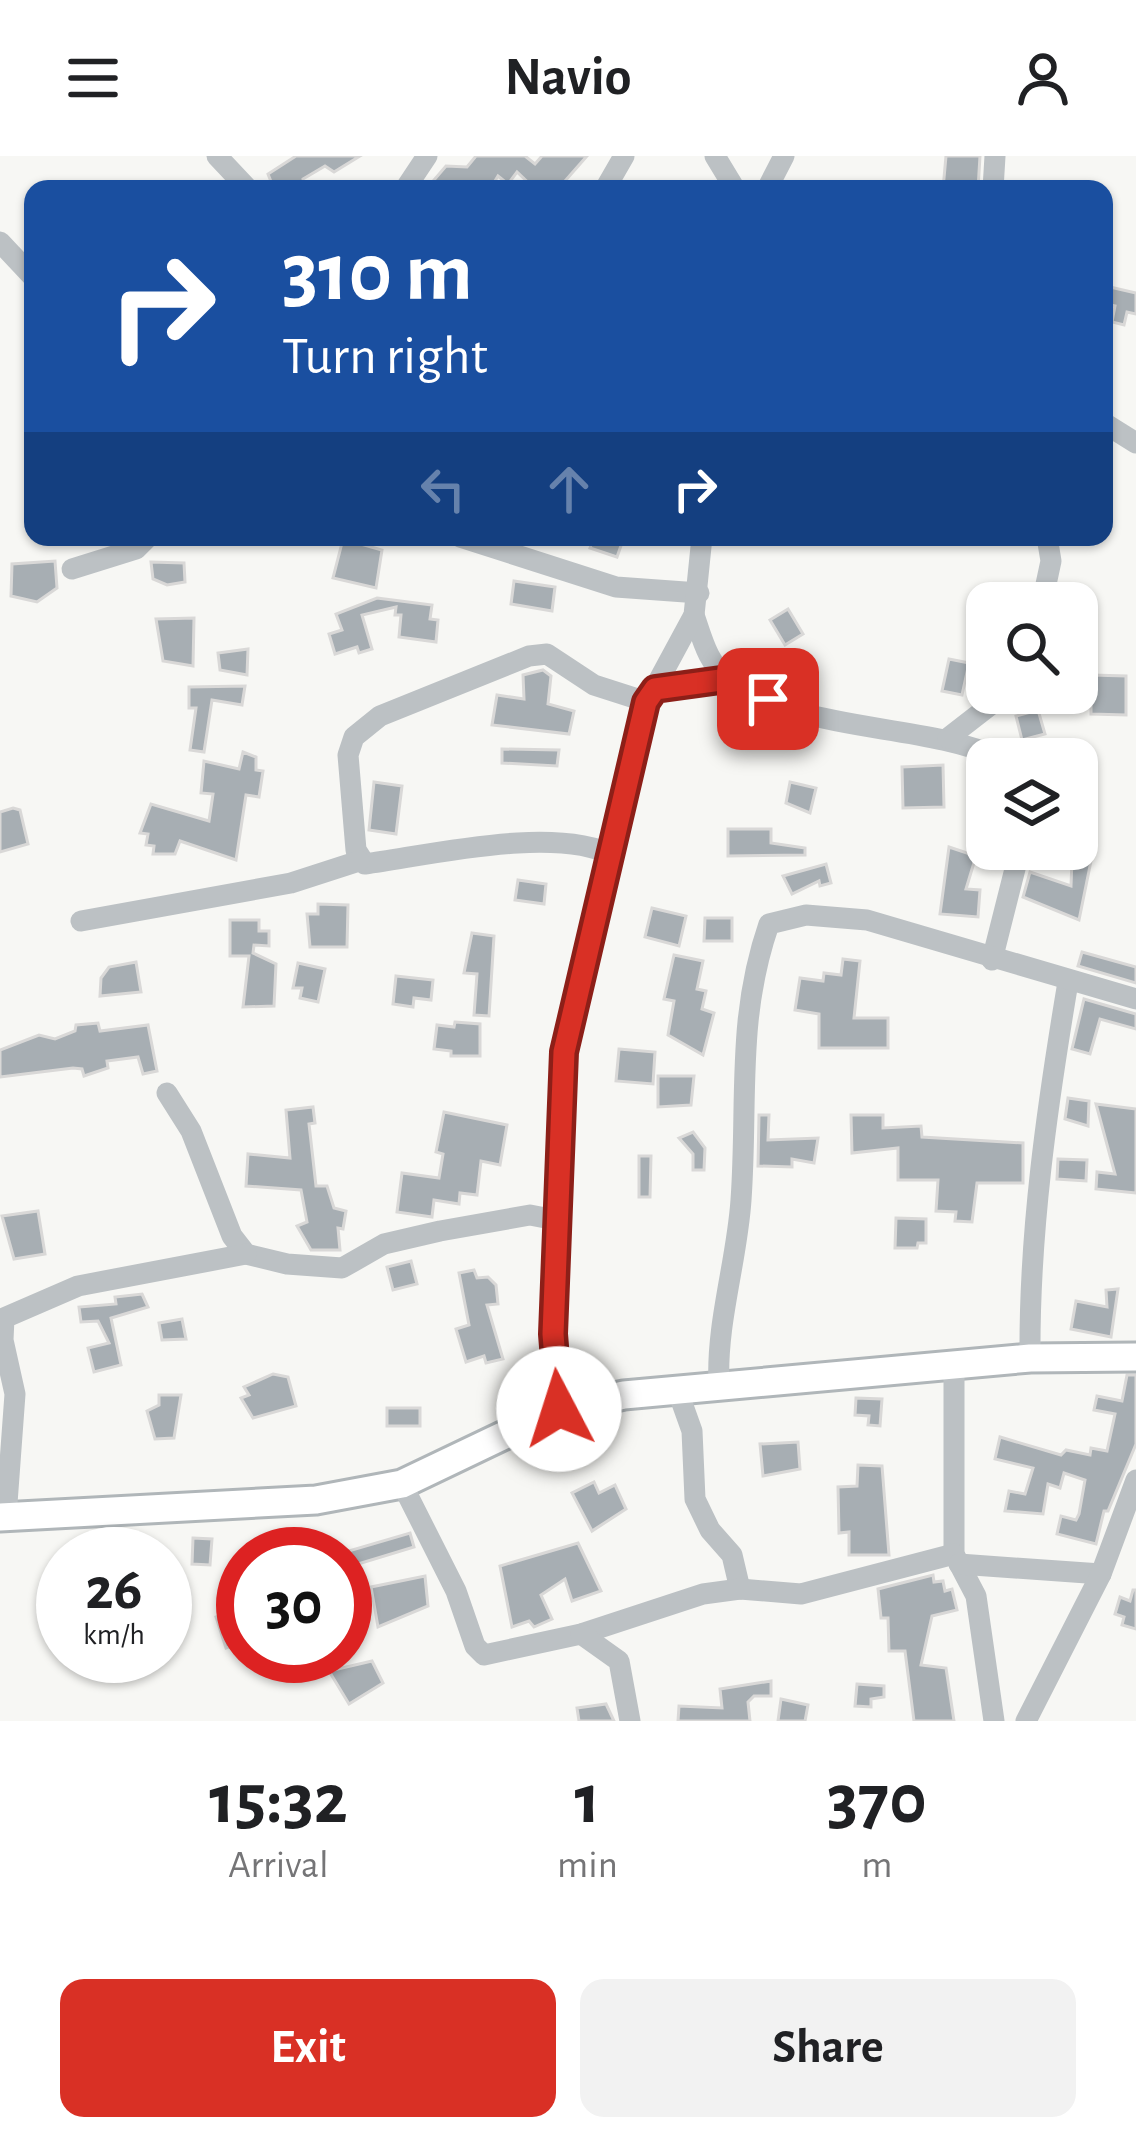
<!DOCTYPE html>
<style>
:root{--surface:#fff;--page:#f2f2f2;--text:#202124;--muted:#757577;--accent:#d93025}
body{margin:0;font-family:"Alegreya Sans",sans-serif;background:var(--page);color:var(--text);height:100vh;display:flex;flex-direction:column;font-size:45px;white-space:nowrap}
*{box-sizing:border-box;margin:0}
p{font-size:39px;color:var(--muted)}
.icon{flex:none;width:66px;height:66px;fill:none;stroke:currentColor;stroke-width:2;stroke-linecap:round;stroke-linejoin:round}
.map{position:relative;height:1565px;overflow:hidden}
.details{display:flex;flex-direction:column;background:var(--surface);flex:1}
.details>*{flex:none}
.banner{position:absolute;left:24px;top:24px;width:1089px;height:366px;border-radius:24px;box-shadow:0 3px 9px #0004;background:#1a4fa0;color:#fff;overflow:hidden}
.fabs{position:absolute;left:966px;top:426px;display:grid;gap:24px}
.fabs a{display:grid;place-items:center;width:132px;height:132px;border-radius:24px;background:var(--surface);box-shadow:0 3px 9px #0004;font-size:60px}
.speed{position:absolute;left:36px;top:1371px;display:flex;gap:24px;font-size:60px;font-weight:700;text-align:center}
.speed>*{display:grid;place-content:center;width:156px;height:156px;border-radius:50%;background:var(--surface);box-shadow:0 3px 9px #0004;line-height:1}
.speed small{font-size:30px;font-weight:400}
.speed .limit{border:18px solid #d22;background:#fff;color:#111}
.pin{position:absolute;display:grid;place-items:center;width:102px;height:102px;color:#fff;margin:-51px;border-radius:24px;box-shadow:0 6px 18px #0006}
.me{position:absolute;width:132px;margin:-66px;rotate:355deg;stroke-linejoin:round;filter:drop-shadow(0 0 9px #0008)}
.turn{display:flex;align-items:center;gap:42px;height:252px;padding:0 60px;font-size:54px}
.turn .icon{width:156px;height:156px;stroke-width:2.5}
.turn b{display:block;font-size:84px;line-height:102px}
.lanes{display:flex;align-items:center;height:114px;padding:0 60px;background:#0003;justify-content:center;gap:60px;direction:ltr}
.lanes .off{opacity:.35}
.eta{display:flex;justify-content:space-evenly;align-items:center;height:204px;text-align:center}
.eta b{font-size:72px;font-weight:700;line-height:84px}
.primary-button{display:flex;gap:24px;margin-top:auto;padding:24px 60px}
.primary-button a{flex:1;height:138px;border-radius:24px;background:var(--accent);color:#fff;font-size:48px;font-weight:700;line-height:138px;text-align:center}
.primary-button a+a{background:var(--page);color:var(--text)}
header{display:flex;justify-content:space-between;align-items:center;height:156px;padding:0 60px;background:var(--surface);font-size:54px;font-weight:700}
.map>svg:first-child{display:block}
.building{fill:#a7aeb3;stroke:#d9d8d7;stroke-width:3}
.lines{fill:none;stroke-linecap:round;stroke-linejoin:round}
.major-casing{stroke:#b0b6b9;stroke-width:33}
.minor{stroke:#bcc1c4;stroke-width:21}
.major{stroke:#fff;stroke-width:27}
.route-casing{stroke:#8d1f18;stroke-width:30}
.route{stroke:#d93025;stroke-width:21}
</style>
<header><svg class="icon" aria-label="menu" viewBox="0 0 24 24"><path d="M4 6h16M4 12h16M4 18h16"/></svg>Navio<svg class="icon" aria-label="person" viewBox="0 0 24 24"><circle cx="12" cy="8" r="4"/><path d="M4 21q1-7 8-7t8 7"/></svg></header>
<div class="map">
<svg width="1136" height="1565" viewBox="0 0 1136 1565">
<rect width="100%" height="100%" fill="#f7f7f4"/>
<g class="building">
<polygon points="296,0 360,0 334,16 325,10 303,23 304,33 274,33 268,18"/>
<polygon points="476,0 525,0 535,8 542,0 587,0 558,33 535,33 517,16 508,28 498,20 490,33 441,33 434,24 446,10 467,11"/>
<polygon points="946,0 980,0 978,33 943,33"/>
<polygon points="1110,131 1136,137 1136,158 1127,156 1124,169 1112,166 1115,150 1106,148"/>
<polygon points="594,381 624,381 617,401 590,392"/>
<polygon points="343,383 382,394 376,432 333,422"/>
<polygon points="55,405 57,432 37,446 11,440 12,408"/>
<polygon points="151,406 184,407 185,426 167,429 153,423"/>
<polygon points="514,425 555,431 552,455 511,448"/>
<polygon points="377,442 432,449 430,463 438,464 436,486 399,481 401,459 395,459 396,451 362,459 372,493 359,497 357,491 335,498 329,478 342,474 336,458"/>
<polygon points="788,453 803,478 785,489 770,464"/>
<polygon points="194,462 193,510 163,505 156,463"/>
<polygon points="248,493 247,519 220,514 218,497"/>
<polygon points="949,503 969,507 962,539 942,535"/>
<polygon points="543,514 551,520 548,548 574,555 569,578 492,569 497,539 524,543 523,519"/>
<polygon points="1091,519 1126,520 1126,559 1091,558"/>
<polygon points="245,530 242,549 212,544 204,596 190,594 196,552 189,552 189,531"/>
<polygon points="1038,554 1045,578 1022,584 1016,560"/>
<polygon points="502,593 559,594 557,610 502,607"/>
<polygon points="243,596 256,601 256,614 263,615 259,641 246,639 236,704 180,685 175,698 153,698 154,690 146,689 148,678 140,677 151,648 209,665 213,638 201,637 204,605 239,613"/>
<polygon points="943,609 944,651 903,652 902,611"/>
<polygon points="374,626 402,630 396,678 369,674"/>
<polygon points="790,626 816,632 810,657 786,647"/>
<polygon points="13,652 20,654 28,688 0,696 0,656"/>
<polygon points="728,673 771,673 771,687 805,692 805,699 728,700"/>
<polygon points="949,691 976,700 966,733 980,734 978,761 940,758"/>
<polygon points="1072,704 1091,705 1079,764 1023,741 1030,716 1071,730"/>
<polygon points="826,708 831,727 820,730 819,725 792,738 783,720"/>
<polygon points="518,724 546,728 544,748 515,744"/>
<polygon points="318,748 348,749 347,791 310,791 307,758 318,758"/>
<polygon points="652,752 686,760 679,790 645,781"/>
<polygon points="705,762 732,762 732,785 704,785"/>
<polygon points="230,764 259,764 259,775 269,775 269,790 254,789 253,797 276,808 274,850 243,851 249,800 230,800"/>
<polygon points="472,777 494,780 489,860 474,859 477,818 464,817"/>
<polygon points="1082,796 1136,811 1136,827 1078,810"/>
<polygon points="674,799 703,805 697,833 706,835 702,853 714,857 703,899 668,879 674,845 664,843"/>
<polygon points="843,803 860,805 854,862 888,862 888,892 819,892 819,858 795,854 800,822 823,825 824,817 841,819"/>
<polygon points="136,806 141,836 100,840 101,822 109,811"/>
<polygon points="298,807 325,813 318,846 300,842 302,832 293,832"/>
<polygon points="396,820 433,824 431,844 414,842 413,851 393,848"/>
<polygon points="1084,843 1136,858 1136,873 1100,863 1090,898 1072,893"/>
<polygon points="455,866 480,868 480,900 451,900 451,895 434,893 437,869 454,871"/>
<polygon points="98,867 100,875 148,869 157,915 143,918 138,901 107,905 108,912 84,920 82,913 73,912 0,921 0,894 39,879 55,883 75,875 76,869"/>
<polygon points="619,893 655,896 653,928 616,925"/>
<polygon points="658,920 694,920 691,949 658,951"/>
<polygon points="1068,942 1089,945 1088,970 1065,963"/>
<polygon points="1096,948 1136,953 1136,1037 1096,1033 1097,1016 1115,1018"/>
<polygon points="313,951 315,967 309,968 316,1030 327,1030 334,1052 346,1055 343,1073 338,1072 340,1094 311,1094 297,1070 307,1066 301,1034 246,1030 248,998 290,1002 286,954"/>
<polygon points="444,956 507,969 500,1009 481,1005 477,1039 460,1037 459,1048 434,1044 432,1061 397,1056 402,1017 439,1022 443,998 436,996"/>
<polygon points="759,959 769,959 768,984 818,982 814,1007 792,1003 792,1011 758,1010"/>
<polygon points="851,959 883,959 883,972 921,970 922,981 1023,987 1023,1027 977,1027 972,1066 955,1065 956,1056 936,1055 938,1024 898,1024 898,992 852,997"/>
<polygon points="693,976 705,992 704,1014 693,1014 693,998 679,982"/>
<polygon points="639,1000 651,1000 650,1041 639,1041"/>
<polygon points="1058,1003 1087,1004 1086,1025 1057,1023"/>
<polygon points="38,1055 45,1098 14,1103 2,1060"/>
<polygon points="896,1062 926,1063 926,1087 918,1087 917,1092 895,1092"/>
<polygon points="411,1105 417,1128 393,1134 387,1111"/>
<polygon points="474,1114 477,1122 488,1121 496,1129 498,1148 487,1149 503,1203 486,1207 484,1200 466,1206 456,1173 469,1169 459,1117"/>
<polygon points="1118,1133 1111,1181 1071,1173 1076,1145 1107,1151 1106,1134"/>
<polygon points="142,1138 148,1151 111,1162 121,1209 94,1216 88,1192 109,1187 98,1165 81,1166 79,1151 116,1148 115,1141"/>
<polygon points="182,1163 186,1183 162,1184 159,1167"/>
<polygon points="273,1218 288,1221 296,1250 253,1262 241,1242 249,1239 244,1231"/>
<polygon points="1127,1219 1136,1219 1136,1288 1108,1355 1104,1355 1096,1388 1057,1378 1061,1360 1076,1364 1079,1358 1085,1324 1064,1317 1060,1332 1048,1328 1043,1358 1005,1355 1009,1335 1025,1338 1033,1312 995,1303 1000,1281 1061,1299 1066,1294 1090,1299 1091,1292 1107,1295 1115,1258 1094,1254 1097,1240 1122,1245"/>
<polygon points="159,1239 181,1239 174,1282 155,1283 147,1255 159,1249"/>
<polygon points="856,1242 882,1243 880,1270 868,1269 869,1260 855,1259"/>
<rect x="387" y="1252" width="33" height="18"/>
<polygon points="798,1286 800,1313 763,1320 760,1288"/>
<polygon points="858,1309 882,1310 889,1399 849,1399 849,1376 839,1377 838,1331 857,1330"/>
<polygon points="594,1326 599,1337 615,1329 626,1353 592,1375 572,1337"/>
<polygon points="410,1377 414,1391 345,1412 345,1396"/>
<polygon points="193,1382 212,1383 210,1409 192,1408"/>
<polygon points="578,1387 601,1435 572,1445 565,1423 541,1439 552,1463 534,1471 529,1465 512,1471 500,1410"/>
<polygon points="933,1419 934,1426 943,1425 945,1435 952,1433 957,1454 932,1460 921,1509 946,1512 954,1565 914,1565 905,1495 889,1495 888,1462 881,1462 878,1433"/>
<polygon points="425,1420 428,1450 378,1471 371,1431"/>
<polygon points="1133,1434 1136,1434 1136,1473 1122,1469 1124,1461 1115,1458 1120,1441 1130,1445"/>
<polygon points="237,1454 243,1486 226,1492 216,1461"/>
<polygon points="372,1505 383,1527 349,1548 329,1515"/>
<polygon points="771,1525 771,1540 754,1540 748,1546 750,1565 678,1565 679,1550 722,1552 720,1533"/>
<polygon points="857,1528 884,1530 884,1541 871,1543 871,1551 855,1550"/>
<polygon points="781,1543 808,1549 805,1565 778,1565"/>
<polygon points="606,1548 614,1565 579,1565 577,1552"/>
</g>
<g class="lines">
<g class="major-casing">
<polyline id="major" points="0,1361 316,1344 402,1328 559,1253 624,1239 1030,1202 1136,1201"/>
</g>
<g class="minor">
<polyline points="217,0 248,33"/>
<polyline points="715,0 735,33"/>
<polyline points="405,33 427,0"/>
<polyline points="605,33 624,0"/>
<polyline points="767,33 784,0"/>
<polyline points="993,33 995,0"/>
<polyline points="0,86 33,121"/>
<polyline points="1104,267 1136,287"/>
<polyline points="460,381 616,431 699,437"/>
<polyline points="72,413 136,393 148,381"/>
<polyline points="1042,447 1051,405 1047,381"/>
<path d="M 694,459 C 702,482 708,509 729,523 C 806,580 917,564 1002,603"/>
<polyline points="655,533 728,523"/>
<polyline points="948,582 1006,537"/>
<path d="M 614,700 C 555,669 431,699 365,708 L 356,694 L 348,599 L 354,581 L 380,560 L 529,500 L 547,498 L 594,529 L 647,546"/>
<polyline points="81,765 291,727 359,705"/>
<polyline points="992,804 1020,693"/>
<polyline points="167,937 191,975 232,1080 246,1098 287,1108 342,1112 384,1088 440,1075 530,1059 561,1065"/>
<path d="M 1030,1202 C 1029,1076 1047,951 1068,826"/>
<polyline points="954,1209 954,1398 976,1440 994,1565"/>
<path d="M 719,1228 C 716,1167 737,1105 741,1044 C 748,946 736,863 769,768 L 806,759 L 867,764 L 1136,843"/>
<polyline points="677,1233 692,1275 695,1343 710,1374 732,1399 740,1433"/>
<polyline points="559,1253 553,1178 564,896 647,546 694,459 702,381"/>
<polyline points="402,1328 456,1435 475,1490 484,1499 581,1478 703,1438 740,1433 801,1438 954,1398"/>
<polyline points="6,1361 15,1238 3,1184 4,1162 78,1130 246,1098"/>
<polyline points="959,1408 1101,1418"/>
<polyline points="581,1478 619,1505 630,1565"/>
<polyline points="1026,1565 1101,1418 1136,1324"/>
</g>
<use href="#major" class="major"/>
</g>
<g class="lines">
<g class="route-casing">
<polyline id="route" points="559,1253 553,1178 564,896 646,546 655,533 728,523 768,543"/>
</g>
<use href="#route" class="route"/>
</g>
</svg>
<div class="fabs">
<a><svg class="icon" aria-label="search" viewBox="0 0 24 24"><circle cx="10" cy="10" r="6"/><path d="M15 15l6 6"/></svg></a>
<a><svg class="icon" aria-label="layers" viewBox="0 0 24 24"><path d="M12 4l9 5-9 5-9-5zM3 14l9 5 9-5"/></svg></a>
</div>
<div class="speed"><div>26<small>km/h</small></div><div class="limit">30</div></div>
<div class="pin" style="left:768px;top:543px;background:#d93025"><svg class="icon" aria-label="arrive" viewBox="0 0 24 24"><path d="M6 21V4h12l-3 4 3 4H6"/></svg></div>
<svg class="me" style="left:559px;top:1253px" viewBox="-20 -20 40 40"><circle r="19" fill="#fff"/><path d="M0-13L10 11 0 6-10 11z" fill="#d93025"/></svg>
<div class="banner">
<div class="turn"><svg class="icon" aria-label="right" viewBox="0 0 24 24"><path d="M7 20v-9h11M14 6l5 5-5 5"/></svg><div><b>310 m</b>Turn right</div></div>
<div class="lanes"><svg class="icon off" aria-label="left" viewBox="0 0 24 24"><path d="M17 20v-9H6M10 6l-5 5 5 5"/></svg><svg class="icon off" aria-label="ahead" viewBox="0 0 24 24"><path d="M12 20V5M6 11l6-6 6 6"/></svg><svg class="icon" aria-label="right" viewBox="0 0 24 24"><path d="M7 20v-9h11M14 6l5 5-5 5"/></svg></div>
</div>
</div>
<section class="details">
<div class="eta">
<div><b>15:32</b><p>Arrival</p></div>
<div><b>1</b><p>min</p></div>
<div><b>370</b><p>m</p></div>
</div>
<div class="primary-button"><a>Exit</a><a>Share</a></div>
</section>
